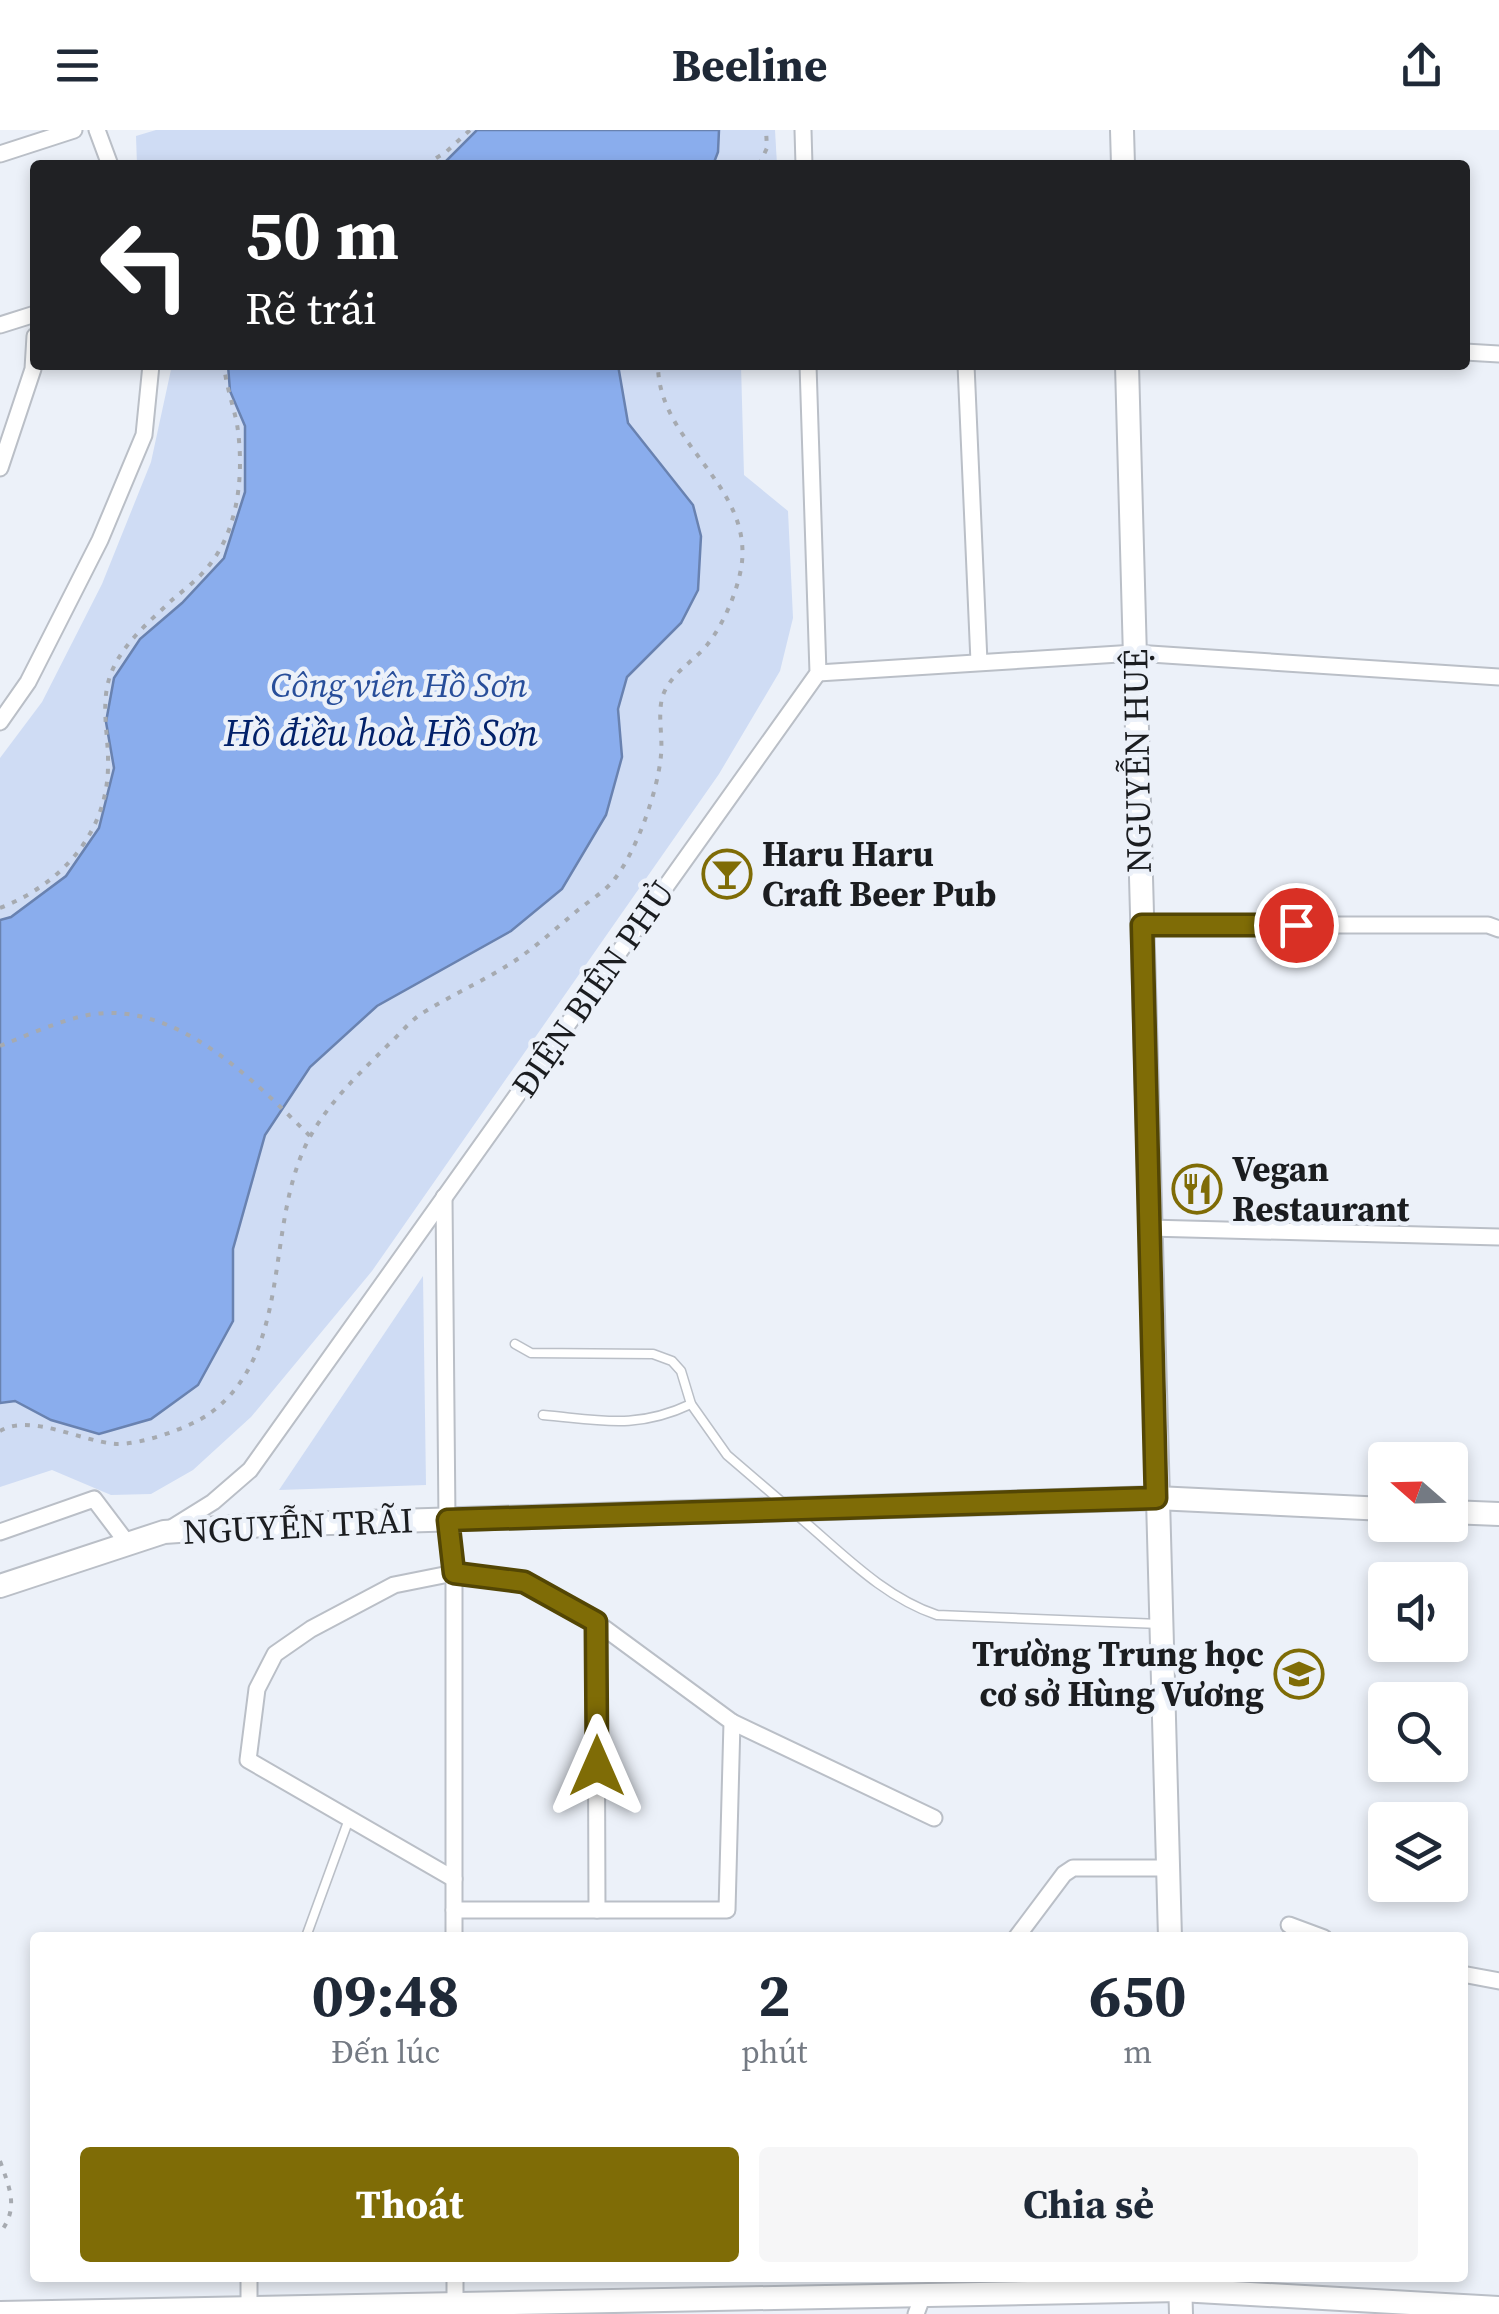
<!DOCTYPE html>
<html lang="vi">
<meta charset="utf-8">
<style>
:root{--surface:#fff;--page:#f6f6f7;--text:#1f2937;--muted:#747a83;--accent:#7f6c06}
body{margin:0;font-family:"Source Serif 4",serif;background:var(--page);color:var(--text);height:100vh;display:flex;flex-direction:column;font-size:38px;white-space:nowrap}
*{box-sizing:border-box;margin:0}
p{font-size:32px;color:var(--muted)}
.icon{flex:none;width:55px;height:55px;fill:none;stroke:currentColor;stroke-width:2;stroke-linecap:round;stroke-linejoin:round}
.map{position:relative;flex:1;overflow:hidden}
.sheet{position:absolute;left:30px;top:1802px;width:1438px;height:350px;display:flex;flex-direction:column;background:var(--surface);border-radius:10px;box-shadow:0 5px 15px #0003}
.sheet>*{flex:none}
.top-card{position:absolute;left:30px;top:30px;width:1440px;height:210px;border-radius:10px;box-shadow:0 5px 15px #0003;background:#202124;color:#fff;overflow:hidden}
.needle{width:65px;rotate:290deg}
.fabs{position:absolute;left:1368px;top:1312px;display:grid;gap:20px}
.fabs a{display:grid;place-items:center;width:100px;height:100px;border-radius:10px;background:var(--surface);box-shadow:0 5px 15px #0003;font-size:50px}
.pin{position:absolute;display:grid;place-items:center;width:85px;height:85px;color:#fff;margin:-42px;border:5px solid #fff;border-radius:50%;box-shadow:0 2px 10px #0007}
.me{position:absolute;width:110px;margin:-55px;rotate:0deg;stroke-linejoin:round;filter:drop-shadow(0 0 8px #0008)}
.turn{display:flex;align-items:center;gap:35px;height:210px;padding:0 50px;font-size:45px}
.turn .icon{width:130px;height:130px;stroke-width:2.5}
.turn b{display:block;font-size:70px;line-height:85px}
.eta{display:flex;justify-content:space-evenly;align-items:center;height:170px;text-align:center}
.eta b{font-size:60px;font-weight:700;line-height:70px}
.button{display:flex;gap:20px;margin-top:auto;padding:20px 50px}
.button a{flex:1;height:115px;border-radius:10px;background:var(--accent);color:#fff;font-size:40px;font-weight:700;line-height:115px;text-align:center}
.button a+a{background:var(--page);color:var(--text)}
header{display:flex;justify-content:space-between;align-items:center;height:130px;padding:0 50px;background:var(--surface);font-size:45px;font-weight:700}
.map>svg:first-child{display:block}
.green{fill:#cfdcf4}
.water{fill:#8aaded;stroke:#6982b0;stroke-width:2.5}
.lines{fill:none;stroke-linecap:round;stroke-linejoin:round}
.lane-casing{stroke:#babfc7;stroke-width:11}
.street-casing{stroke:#babfc7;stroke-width:19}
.secondary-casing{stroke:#babfc7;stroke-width:26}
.path{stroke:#a6aab0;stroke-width:4;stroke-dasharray:5 8;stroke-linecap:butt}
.lane{stroke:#fff;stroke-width:8}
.street{stroke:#fff;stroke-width:15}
.secondary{stroke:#fff;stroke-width:22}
.route-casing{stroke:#534604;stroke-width:25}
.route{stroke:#7f6c06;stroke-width:18}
.labels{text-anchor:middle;stroke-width:9;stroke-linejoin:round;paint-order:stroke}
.park-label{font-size:35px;font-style:italic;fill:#284e9a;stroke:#ecf1f9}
.street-label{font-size:35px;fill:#1b1d20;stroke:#ecf1f9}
.poi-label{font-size:35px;font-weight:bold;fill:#1b1d20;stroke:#ecf1f9;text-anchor:start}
.water-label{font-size:38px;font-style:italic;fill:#02216a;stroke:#ecf1f9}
</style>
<header><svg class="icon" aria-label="menu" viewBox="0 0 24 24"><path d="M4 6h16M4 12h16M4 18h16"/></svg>Beeline<svg class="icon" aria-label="share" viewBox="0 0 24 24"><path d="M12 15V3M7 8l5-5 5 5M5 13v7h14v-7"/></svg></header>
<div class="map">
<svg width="1499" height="2184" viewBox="0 0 1499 2184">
<rect width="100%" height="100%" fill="#ecf1f9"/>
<g class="green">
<polygon points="156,0 775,0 777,35 137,35 136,6"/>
<polygon points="172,235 741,235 744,345 788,381 793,488 780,541 719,644 372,1141 251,1287 193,1340 151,1364 111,1365 52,1340 0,1357 0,628 42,572 102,454 151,332"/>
<polygon points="423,1146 426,1355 279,1360"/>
</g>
<g class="water">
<polygon points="477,0 719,0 718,22 713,35 442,35"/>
<polygon points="228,235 618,235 628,293 693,375 701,406 698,460 681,493 627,547 618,579 622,627 606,685 562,759 511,801 377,876 310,937 265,1005 233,1119 233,1191 198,1255 151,1289 99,1304 51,1290 15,1271 0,1273 0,790 11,787 66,746 99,698 114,638 106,592 114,548 140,509 182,473 224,428 245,362 245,296 230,261"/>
</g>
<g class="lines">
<g class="lane-casing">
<g id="lane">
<polyline points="515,1214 531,1223 653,1224 672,1231 681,1241 691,1274 727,1325 783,1373"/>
<path d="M 543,1285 C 600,1290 636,1300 691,1274"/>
<path d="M 798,1386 C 841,1422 883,1467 937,1485 L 1160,1494"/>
<polyline points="307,1804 349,1689"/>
</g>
</g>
<g class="street-casing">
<g id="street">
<polyline points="97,0 110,35"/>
<polyline points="803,0 804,35"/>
<polyline points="0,24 74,0"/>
<polyline points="0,195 35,184"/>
<polyline points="1465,222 1499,224"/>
<polyline points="966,235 979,532"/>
<polyline points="0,338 33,239 35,206"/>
<polyline points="818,543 1135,523 1499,547"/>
<polyline points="0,592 28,552 100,410 144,305 151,235"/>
<polyline points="1141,795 1488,795 1499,799"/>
<polyline points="444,1067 447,1390 454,1443 454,1808"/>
<polyline points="1149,1098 1499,1107"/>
<polyline points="168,1400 213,1372 250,1340 818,543 808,235"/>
<polyline points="0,1402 94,1369 128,1414"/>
<polyline points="596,1492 597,1780"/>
<polyline points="732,1592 934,1688"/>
<polyline points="454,1780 727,1780 732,1592 596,1492 524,1452 454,1443 394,1455 311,1499 275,1524 257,1559 248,1630 454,1749"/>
<polyline points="1289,1795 1324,1808"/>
<polyline points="1016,1808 1064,1744 1073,1738 1168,1738"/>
<polyline points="1462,1844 1499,1851"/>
<polyline points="249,2148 249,2184"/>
<polyline points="455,2148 455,2180"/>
<polyline points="916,2184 923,2165"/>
</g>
</g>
<g class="secondary-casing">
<g id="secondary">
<polyline points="1122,0 1123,35"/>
<polyline points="1127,235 1170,1808"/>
<polyline points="1450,1382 1499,1384"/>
<polyline points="0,1456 164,1402 265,1395 1156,1368 1385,1379"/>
<polyline points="1180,2148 1181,2184"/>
<polyline points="0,2183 1180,2160 1499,2178"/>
</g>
</g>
<g class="path">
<polyline points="425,35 446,22 470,0"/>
<polyline points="759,35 767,18 766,0"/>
<path d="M 0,778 C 60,755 107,704 108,637 C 109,606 100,576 110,546 C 121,515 149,492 172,470 C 185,459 201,447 211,433 C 240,395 244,339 237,294 C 233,274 226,256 224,235"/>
<path d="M 0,916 C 28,905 58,891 88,885 C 176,869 254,951 310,1006"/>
<path d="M 0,1301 C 30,1283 80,1311 116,1314 C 140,1315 189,1298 209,1284 C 298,1220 261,1086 314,1000 C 334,967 361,942 388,915 C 399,905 409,892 421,884 C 453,864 488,849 519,828 C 540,813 559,796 578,780 C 589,771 604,762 613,751 C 636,723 658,661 661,625 C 663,606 657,583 663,565 C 672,542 692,533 707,515 C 724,494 739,458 742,432 C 750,353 658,312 658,235"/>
<path d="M 0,2031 C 10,2059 19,2078 0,2103"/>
</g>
<use href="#lane" class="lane"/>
<use href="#street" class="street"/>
<use href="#secondary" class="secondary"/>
</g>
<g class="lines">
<g class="route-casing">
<polyline id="route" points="597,1636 596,1492 524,1452 454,1443 448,1390 1156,1368 1142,795 1296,795"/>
</g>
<use href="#route" class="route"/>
</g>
<defs>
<g id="bar-ring" transform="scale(2.5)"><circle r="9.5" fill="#ecf1f9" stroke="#7f6c06" stroke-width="1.5"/><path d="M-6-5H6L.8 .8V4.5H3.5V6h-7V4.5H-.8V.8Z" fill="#7f6c06"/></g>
<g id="restaurant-ring" transform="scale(2.5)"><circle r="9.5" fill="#ecf1f9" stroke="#7f6c06" stroke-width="1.5"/><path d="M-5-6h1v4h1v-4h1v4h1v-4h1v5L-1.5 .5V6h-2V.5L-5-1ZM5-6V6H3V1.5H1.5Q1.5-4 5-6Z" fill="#7f6c06"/></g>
<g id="school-ring" transform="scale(2.5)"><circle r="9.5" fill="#ecf1f9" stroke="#7f6c06" stroke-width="1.5"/><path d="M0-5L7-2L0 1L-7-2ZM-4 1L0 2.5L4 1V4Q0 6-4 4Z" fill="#7f6c06"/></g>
</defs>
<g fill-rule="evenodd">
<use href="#bar-ring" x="727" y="744"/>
<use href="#restaurant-ring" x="1197" y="1059"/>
<use href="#school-ring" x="1299" y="1544"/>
</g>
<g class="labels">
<g class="park-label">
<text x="399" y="567">Công viên Hồ Sơn</text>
</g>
<g class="street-label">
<text transform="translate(1137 631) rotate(-91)" y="12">NGUYỄN HUỆ</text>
<text transform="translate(593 859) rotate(-55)" y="12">ĐIỆN BIÊN PHỦ</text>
<text transform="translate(298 1396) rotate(-3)" y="12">NGUYỄN TRÃI</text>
</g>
<g class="poi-label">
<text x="762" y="736">Haru Haru<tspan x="762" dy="40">Craft Beer Pub</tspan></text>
<text x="1232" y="1051">Vegan<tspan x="1232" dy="40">Restaurant</tspan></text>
<text x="1264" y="1536" text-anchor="end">Trường Trung học<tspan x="1264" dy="40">cơ sở Hùng Vương</tspan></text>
</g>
<g class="water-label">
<text x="381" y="616">Hồ điều hoà Hồ Sơn</text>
</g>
</g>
</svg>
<div class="fabs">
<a><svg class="needle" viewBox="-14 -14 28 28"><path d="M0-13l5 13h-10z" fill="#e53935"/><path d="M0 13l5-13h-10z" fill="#747a83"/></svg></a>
<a><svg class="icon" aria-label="sound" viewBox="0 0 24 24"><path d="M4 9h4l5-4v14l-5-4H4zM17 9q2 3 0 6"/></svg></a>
<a><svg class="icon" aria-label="search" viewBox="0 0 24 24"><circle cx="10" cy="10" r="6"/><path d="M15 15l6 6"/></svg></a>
<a><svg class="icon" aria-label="layers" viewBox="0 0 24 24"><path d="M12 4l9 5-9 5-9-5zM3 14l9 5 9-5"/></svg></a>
</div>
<div class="pin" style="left:1296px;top:795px;background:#d93025"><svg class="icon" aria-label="arrive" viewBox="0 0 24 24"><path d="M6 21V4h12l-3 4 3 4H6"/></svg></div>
<svg class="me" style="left:597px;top:1636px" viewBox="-20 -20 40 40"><path d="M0-17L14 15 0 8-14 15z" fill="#7f6c06" stroke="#fff" stroke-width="4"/></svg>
<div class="top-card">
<div class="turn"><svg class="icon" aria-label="left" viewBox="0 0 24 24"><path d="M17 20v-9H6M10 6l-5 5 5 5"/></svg><div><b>50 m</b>Rẽ trái</div></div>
</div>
<section class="sheet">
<div class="eta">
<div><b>09:48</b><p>Đến lúc</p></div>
<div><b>2</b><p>phút</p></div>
<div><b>650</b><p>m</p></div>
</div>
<div class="button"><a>Thoát</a><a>Chia sẻ</a></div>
</section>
</div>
